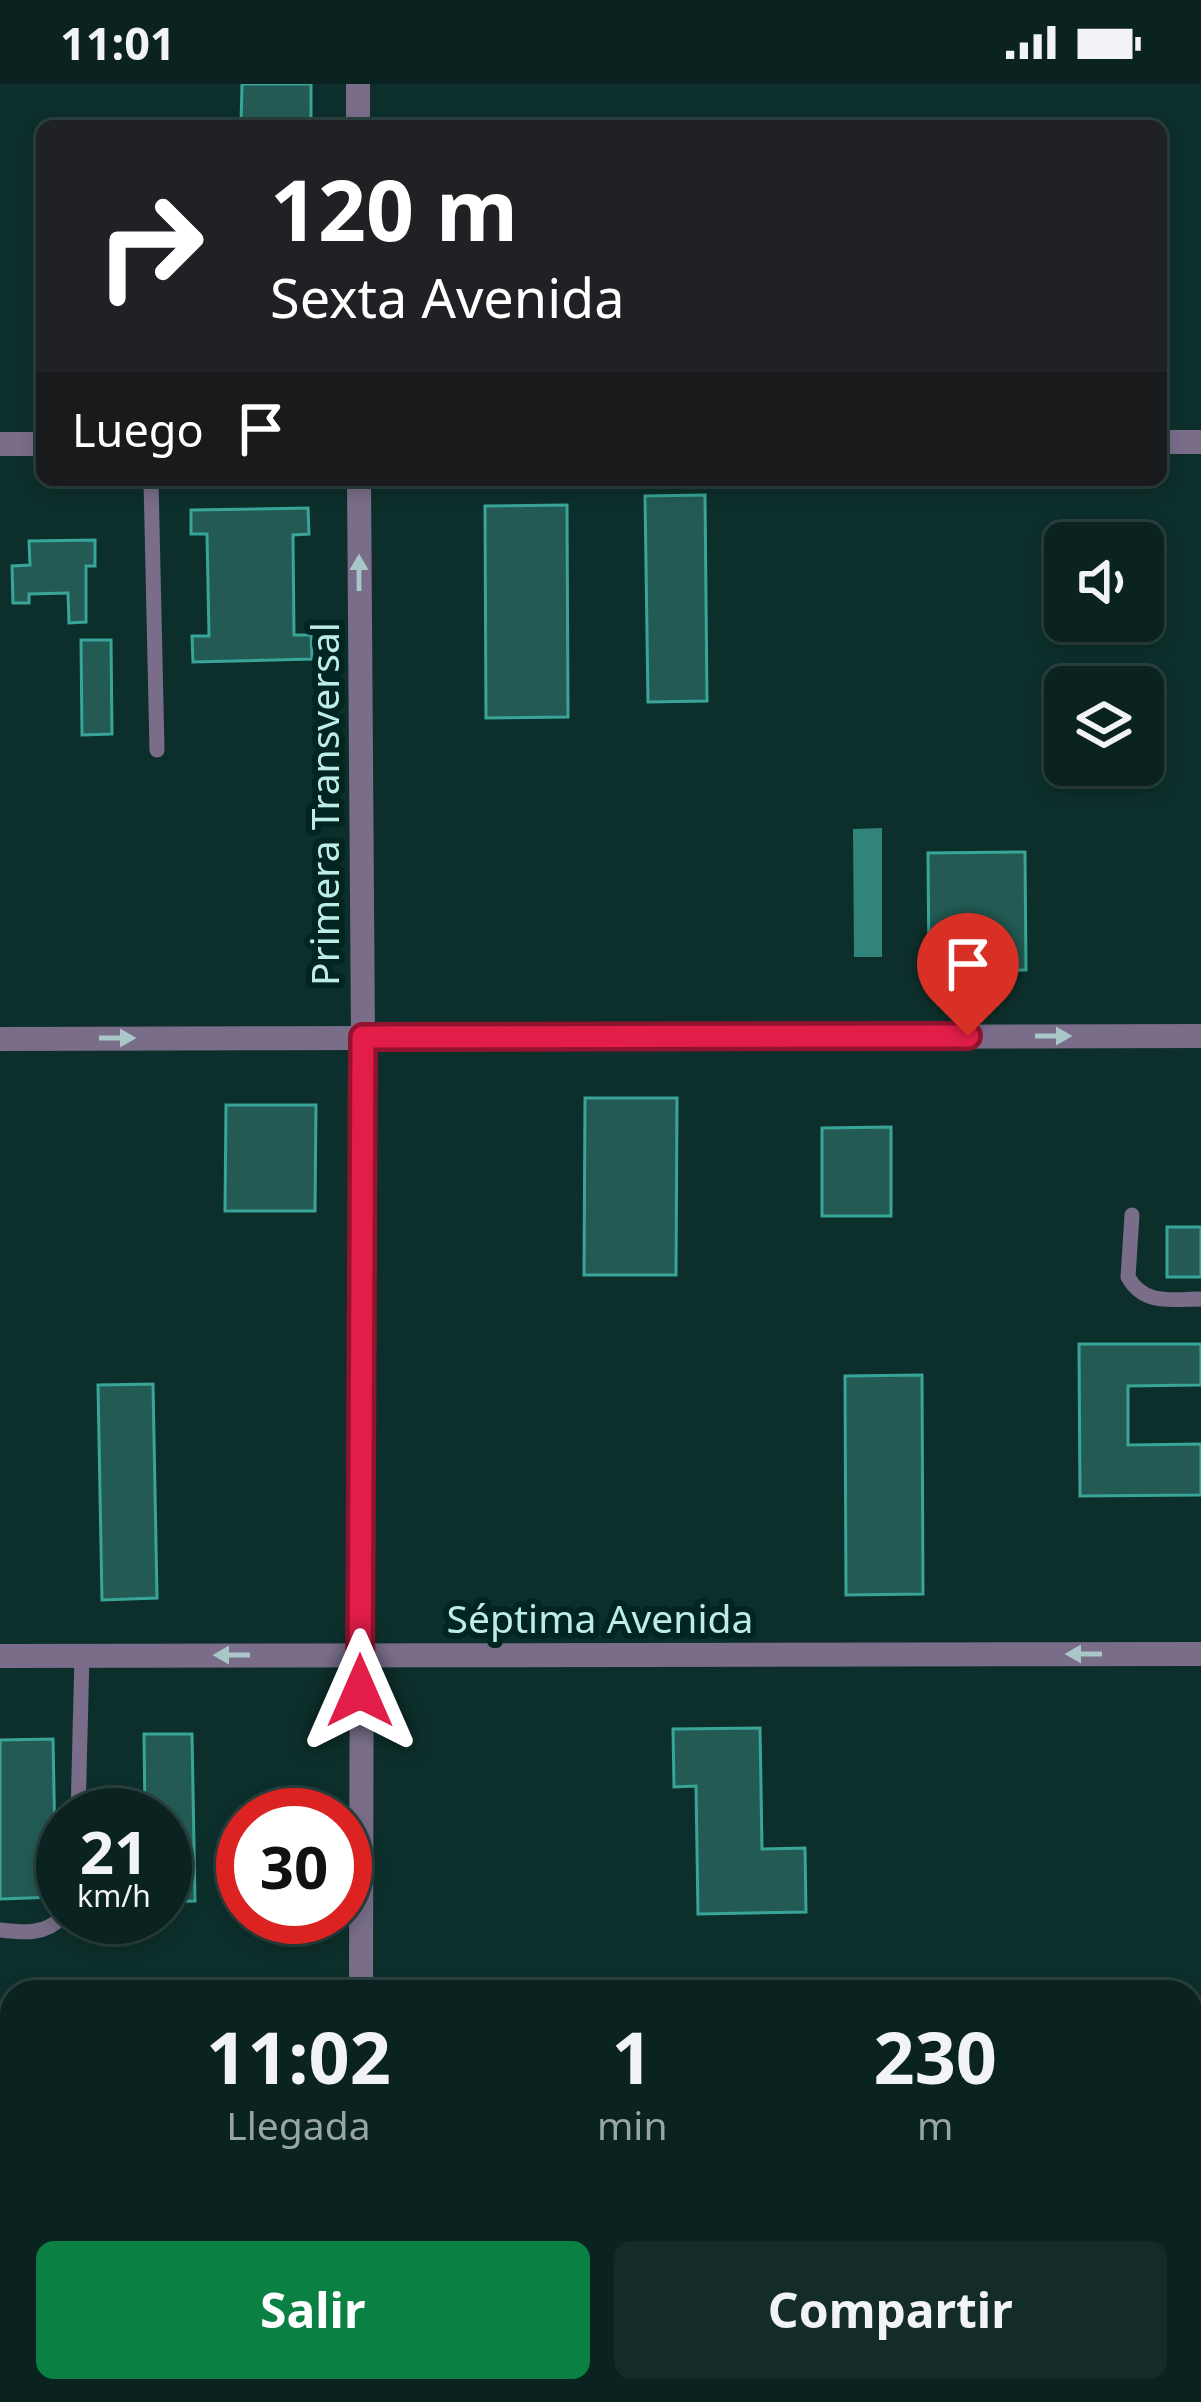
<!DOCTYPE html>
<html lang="es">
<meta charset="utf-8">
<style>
:root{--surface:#0a2320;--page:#132b29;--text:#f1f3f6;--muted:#99a4a5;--line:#2a403e;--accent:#0b8043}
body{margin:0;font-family:"Noto Sans",sans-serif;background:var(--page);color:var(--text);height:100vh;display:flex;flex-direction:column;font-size:45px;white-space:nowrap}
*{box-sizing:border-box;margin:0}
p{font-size:39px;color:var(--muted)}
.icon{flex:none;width:66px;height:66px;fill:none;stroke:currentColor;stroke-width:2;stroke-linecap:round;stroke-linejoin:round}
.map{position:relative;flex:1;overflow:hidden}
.panel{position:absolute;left:0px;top:1896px;width:1203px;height:423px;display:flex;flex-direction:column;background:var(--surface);border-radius:36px 36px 0 0;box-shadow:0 6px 18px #0003,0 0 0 3px var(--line)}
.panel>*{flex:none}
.banner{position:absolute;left:36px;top:36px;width:1131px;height:366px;border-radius:18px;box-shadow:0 6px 18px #0003,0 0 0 3px var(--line);background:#202124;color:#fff;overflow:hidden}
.tools{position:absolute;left:1044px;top:438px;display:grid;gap:24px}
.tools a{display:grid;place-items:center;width:120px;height:120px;border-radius:18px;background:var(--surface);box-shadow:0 6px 18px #0003,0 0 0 3px var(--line);font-size:60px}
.speed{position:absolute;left:36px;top:1704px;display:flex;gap:24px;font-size:60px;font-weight:700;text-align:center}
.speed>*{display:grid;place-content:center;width:156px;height:156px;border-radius:50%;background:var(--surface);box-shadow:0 6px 18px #0003,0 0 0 3px var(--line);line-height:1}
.speed small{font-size:30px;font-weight:400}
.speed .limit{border:18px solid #d22;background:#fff;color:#111}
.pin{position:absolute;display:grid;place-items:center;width:102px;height:102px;color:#fff;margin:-123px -51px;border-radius:50% 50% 50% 0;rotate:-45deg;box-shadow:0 0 12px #0007}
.pin .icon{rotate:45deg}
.me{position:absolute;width:132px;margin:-66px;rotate:0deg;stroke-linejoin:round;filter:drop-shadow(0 0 9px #0008)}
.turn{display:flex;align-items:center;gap:42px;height:252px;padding:0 36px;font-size:54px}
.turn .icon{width:156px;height:156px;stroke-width:2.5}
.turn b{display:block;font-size:84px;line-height:102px}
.then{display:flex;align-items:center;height:114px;padding:0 36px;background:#0003;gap:24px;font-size:45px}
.eta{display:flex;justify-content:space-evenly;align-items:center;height:204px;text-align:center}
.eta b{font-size:72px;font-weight:700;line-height:84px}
.cta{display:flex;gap:24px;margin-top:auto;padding:24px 36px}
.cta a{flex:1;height:138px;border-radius:18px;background:var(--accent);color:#fff;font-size:48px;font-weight:700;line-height:138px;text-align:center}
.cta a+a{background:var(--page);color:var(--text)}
.status{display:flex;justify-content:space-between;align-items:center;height:84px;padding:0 60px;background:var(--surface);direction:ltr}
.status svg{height:33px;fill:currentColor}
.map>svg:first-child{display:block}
.water{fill:#318479}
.building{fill:#235b54;stroke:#38a598;stroke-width:3}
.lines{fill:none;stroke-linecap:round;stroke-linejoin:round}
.service{stroke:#796d89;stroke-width:15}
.minor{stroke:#796d89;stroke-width:24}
.oneway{fill:#a9c7c9}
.route-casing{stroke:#92132f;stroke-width:30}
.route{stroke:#e11d48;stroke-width:21}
.labels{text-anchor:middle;stroke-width:12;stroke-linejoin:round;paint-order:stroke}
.street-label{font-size:39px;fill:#bdede5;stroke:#022521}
</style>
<div class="status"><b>11:01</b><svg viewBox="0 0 49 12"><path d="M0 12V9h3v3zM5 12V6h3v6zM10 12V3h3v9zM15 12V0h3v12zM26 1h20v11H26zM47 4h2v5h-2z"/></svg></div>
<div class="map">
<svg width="1201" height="2318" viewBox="0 0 1201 2318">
<rect width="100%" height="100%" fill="#0d2f2b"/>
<polygon class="water" points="882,744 882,873 854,873 853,745"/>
<g class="building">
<polygon points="242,0 311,0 311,42 241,42"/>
<polygon points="705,411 707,617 648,618 645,412"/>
<polygon points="567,421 568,633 486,634 485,422"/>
<polygon points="308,424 309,450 293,451 294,551 311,551 312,575 193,578 192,552 209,552 207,450 191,450 191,426"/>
<polygon points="95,456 95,482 86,482 86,538 69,539 68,509 29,510 29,519 13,519 12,482 30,481 29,457"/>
<polygon points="81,556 111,556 112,650 82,651"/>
<polygon points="1025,768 1026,886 929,887 928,769"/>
<polygon points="585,1014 677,1014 676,1191 584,1191"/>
<polygon points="226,1021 316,1021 315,1127 225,1127"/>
<polygon points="891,1043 891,1132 822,1132 822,1044"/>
<rect x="1167" y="1143" width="34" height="50"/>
<polygon points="1079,1260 1201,1260 1201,1301 1128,1302 1128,1361 1201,1360 1201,1411 1080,1412"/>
<polygon points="922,1291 923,1510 846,1511 845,1292"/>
<polygon points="153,1300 157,1514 102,1516 98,1301"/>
<polygon points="760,1644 762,1765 805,1764 806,1828 698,1830 696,1702 674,1703 673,1645"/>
<polygon points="144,1650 192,1650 195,1817 165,1818 165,1731 145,1731"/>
<polygon points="53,1655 56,1813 0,1815 0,1656"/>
<polygon points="0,1963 1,1963 2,2121 0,2121"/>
<polygon points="1191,2256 1201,2256 1201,2318 1141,2318 1141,2307 1191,2307"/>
</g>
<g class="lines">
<g class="service">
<polyline points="151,396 157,666"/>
<path d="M 1132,1131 L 1128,1193 C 1144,1222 1172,1215 1201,1215"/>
<polyline points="78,1731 82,1571"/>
<path d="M 0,1846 C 24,1849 46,1851 63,1832"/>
</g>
<g class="minor">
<polyline points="358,0 358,42"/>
<polyline points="1161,358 1201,358"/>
<polyline points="0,360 42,360"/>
<polyline points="359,396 363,953 361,1908"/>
<polyline points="0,955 1201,952"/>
<polyline points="0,1572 1201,1570"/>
<polyline points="0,2190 12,2190"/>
<polyline points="1191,2193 1201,2193"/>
<polyline points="363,2307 363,2318"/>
<polyline points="688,2307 689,2318"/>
</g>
</g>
<defs><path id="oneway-solid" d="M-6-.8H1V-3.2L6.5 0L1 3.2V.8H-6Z" transform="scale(3)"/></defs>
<g class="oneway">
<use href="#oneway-solid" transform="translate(359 489) rotate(-90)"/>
<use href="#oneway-solid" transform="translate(1053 952)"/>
<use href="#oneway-solid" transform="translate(117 954)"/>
<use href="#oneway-solid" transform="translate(1084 1570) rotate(180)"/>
<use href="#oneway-solid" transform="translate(232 1571) rotate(180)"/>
</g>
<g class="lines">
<g class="route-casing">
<polyline id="route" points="360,1607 363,953 968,952"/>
</g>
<use href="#route" class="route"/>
</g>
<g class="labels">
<g class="street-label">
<text transform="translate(325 720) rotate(-90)" y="14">Primera Transversal</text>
<text x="600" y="1549">Séptima Avenida</text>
</g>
</g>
</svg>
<div class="tools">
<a><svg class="icon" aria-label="sound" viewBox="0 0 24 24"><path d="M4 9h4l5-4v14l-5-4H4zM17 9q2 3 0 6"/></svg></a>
<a><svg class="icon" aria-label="layers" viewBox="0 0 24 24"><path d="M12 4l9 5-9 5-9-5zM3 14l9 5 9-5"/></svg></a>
</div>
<div class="speed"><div>21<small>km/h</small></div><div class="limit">30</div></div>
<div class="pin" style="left:968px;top:952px;background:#d93025"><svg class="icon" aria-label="arrive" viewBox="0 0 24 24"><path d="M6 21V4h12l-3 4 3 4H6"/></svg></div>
<svg class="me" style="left:360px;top:1607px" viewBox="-20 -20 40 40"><path d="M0-17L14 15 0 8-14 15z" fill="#e11d48" stroke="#fff" stroke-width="4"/></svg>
<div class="banner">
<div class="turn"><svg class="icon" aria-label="right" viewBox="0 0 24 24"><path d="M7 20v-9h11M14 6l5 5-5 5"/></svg><div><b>120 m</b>Sexta Avenida</div></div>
<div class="then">Luego<svg class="icon" aria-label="arrive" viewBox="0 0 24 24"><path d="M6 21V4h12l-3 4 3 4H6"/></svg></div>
</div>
<section class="panel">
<div class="eta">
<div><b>11:02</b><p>Llegada</p></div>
<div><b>1</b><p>min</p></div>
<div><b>230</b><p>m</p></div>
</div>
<div class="cta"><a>Salir</a><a>Compartir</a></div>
</section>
</div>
